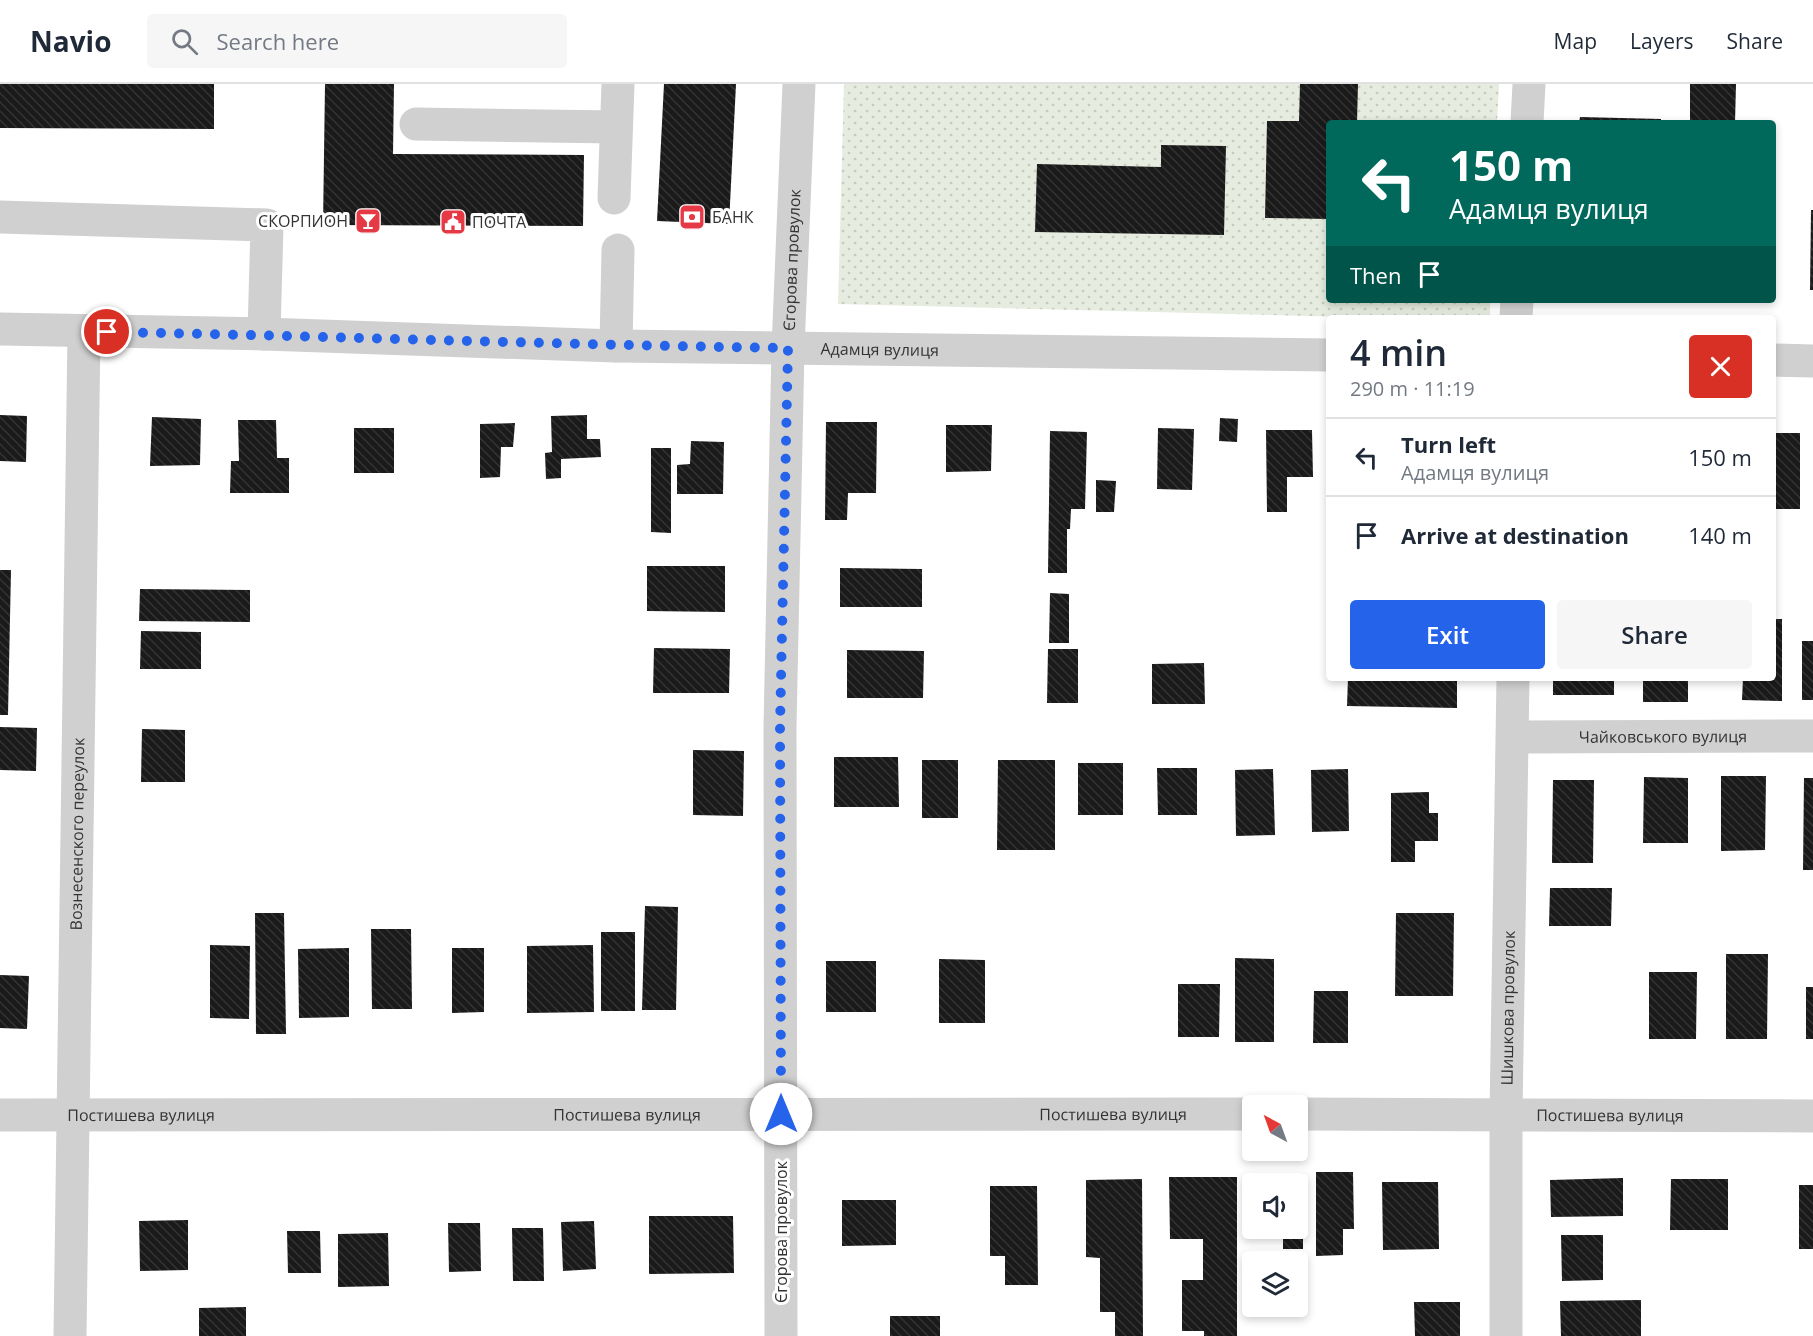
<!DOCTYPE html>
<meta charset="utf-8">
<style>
:root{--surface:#fff;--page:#f6f6f7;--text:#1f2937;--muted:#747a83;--line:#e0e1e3;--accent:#2563eb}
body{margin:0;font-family:"Open Sans",sans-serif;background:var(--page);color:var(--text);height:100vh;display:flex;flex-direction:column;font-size:22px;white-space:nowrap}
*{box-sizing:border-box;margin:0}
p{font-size:20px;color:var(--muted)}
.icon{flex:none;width:33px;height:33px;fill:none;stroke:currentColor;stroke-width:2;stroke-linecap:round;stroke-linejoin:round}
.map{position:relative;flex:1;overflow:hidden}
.details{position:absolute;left:1326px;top:231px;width:450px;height:366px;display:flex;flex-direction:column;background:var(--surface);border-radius:6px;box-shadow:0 3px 9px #0003}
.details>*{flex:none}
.hud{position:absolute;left:1326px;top:36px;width:450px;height:183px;border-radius:6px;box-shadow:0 3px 9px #0003;background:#00695c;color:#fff;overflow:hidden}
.needle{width:39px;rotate:319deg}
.controls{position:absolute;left:1242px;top:1011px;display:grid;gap:12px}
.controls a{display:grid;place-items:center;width:66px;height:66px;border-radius:6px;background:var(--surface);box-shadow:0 3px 9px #0003;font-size:30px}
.pin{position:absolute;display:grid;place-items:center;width:51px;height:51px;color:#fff;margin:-26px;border:3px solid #fff;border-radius:50%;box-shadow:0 2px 6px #0007}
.me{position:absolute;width:66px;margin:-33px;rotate:0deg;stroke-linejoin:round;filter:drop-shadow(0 0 4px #0008)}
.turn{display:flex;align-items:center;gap:21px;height:126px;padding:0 24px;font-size:27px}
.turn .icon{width:78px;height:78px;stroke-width:2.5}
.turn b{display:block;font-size:42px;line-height:51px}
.then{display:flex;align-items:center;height:57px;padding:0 24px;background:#0003;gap:12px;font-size:22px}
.round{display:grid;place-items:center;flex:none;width:63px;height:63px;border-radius:6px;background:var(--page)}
.summary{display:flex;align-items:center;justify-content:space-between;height:102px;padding:0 24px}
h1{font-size:36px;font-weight:600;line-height:45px}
.action{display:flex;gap:12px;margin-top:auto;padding:12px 24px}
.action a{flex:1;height:69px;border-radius:6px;background:var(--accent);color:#fff;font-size:24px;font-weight:600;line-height:69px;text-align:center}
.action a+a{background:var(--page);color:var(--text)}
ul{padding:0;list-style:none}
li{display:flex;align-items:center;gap:18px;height:78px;padding:0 24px;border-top:2px solid var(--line)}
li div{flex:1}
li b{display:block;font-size:22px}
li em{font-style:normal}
header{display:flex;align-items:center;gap:36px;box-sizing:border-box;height:84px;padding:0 30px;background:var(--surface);border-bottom:2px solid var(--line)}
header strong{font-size:28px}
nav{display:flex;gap:33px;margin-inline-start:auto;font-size:21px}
.search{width:420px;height:54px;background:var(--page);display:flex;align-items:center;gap:15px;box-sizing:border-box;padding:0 21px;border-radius:6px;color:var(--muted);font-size:22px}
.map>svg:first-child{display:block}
.park{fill:url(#park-dots)}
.building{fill:url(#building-back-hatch)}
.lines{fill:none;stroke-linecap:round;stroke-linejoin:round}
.minor{stroke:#d0d0d0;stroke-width:33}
.route{stroke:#2563eb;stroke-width:10;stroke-dasharray:0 18}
.labels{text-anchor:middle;stroke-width:6;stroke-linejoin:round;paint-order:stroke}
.poi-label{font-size:16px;fill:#333;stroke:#fff;text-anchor:start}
.street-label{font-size:16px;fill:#333;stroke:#fff}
</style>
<header>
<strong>Navio</strong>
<div class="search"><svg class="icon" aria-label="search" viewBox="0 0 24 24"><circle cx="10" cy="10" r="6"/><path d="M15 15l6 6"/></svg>Search here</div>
<nav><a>Map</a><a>Layers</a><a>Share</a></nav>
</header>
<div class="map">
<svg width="1813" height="1252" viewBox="0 0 1813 1252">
<defs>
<pattern id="park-dots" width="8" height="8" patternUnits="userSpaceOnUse" patternTransform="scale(1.5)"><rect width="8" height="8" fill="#e6ecdf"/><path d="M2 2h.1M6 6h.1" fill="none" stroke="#c6cbc0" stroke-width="1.8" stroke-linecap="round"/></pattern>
<pattern id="building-back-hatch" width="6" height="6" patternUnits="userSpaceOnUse" patternTransform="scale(1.5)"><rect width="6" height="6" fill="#1a1a1a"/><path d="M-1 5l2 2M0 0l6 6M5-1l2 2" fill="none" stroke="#333"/></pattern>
</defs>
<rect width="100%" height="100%" fill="#fff"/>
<polygon class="park" points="844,0 1499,0 1497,39 1329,39 1329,216 1490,216 1490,234 1387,234 838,220"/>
<g class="building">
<polygon points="0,0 214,0 214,45 0,44"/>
<polygon points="325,0 394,0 393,70 584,71 583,142 323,141"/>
<polygon points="664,0 736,0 729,140 657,137"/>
<polygon points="1300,0 1358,0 1357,39 1329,39 1329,135 1265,134 1267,37 1299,37"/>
<polygon points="1690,0 1736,0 1735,39 1690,39"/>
<polygon points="1580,33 1661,35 1661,39 1579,39"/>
<polygon points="1161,61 1226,62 1224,151 1035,148 1037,80 1161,83"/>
<polygon points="1811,126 1813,126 1813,206 1810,206"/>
<polygon points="0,331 27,332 26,378 0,377"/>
<polygon points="587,331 587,355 600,355 601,373 561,375 561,394 546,395 545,369 552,368 551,332"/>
<polygon points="152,333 201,335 200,381 150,382"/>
<polygon points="1220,334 1238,335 1237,358 1219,357"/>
<polygon points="238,336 276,336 277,374 289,374 289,409 230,409 231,377 239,377"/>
<polygon points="826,338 877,338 876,409 848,409 847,436 825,436"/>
<polygon points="515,339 513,363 501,363 500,393 480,394 480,340"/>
<polygon points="946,341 992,341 991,387 946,388"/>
<rect x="354" y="344" width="40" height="45"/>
<polygon points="1158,344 1194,345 1192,406 1157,405"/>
<polygon points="1266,346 1312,346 1313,393 1287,393 1287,428 1267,428"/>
<polygon points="1050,347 1087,348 1085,425 1071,425 1070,445 1067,445 1067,489 1048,489"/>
<rect x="1773" y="349" width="27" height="76"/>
<polygon points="691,357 724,358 723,410 677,410 677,381 690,380"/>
<polygon points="651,364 671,364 671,449 651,448"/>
<polygon points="1096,396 1116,397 1114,428 1096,428"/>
<polygon points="647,482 725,482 725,528 647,527"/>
<polygon points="840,484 922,485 922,523 840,523"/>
<polygon points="0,486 11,486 8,631 0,631"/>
<polygon points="140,505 250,506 250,538 139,537"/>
<polygon points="1050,509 1069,510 1069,559 1049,559"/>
<polygon points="1773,535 1782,535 1782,617 1742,616 1743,594 1773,594"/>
<polygon points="141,547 201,548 201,585 140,585"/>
<rect x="1802" y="557" width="11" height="59"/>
<polygon points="654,564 730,565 729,609 653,609"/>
<polygon points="1048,565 1078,565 1078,619 1047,619"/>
<polygon points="847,566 924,567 923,614 847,614"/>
<polygon points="1204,579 1205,620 1152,620 1152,580"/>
<polygon points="1348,594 1457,594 1457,624 1347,622"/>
<rect x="1553" y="594" width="61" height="17"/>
<rect x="1643" y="594" width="45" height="24"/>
<polygon points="0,643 37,644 36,687 0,686"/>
<polygon points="142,645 185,646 185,698 141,698"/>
<polygon points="693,666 744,667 743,732 693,731"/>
<polygon points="834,673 898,673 899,723 834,723"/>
<rect x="922" y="676" width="36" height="58"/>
<polygon points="998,676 1055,676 1055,766 997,766"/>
<rect x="1078" y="679" width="45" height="52"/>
<polygon points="1157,684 1197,684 1197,731 1158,731"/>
<polygon points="1273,685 1275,751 1236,752 1235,686"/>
<polygon points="1348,685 1349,747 1312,748 1311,686"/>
<polygon points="1721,692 1766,692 1765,766 1721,767"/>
<polygon points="1644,693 1688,694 1688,759 1643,759"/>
<polygon points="1804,694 1813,694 1813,786 1803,786"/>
<polygon points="1553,696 1594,696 1593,779 1552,779"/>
<polygon points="1429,708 1429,729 1438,729 1438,757 1415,757 1415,778 1391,778 1391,709"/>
<polygon points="1550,804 1612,804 1611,842 1549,842"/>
<polygon points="645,822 678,823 676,926 642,926"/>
<polygon points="255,829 284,829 286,950 256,950"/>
<polygon points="1396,829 1454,829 1453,912 1395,912"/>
<polygon points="371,845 411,845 412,925 372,925"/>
<rect x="601" y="848" width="34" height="79"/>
<polygon points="210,861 250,862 249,935 210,934"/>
<polygon points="593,861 594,928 527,929 527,862"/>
<polygon points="349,864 349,933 299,934 298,865"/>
<polygon points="452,864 484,864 484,928 452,929"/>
<polygon points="1726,870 1768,870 1767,955 1726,955"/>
<polygon points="1235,874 1274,875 1274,958 1235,958"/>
<polygon points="939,875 985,876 985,939 939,939"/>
<rect x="826" y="877" width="50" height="51"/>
<polygon points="1649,888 1697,888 1696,955 1649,955"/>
<polygon points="0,891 29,892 27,945 0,944"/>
<polygon points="1178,900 1220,900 1219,953 1178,953"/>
<rect x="1806" y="903" width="7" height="52"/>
<polygon points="1314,907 1348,907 1348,959 1313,959"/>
<polygon points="1316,1088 1353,1088 1354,1145 1343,1145 1343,1171 1316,1172"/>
<polygon points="1303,1089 1303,1165 1283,1165 1283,1153 1257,1153 1257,1144 1298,1144 1298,1100 1256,1100 1256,1090"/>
<polygon points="1169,1093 1237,1093 1237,1252 1204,1252 1204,1247 1182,1247 1182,1196 1203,1196 1203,1155 1170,1155"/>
<polygon points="1623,1094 1623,1132 1551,1133 1550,1096"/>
<polygon points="1142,1095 1143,1252 1115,1252 1115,1228 1100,1228 1100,1174 1086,1173 1086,1096"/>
<polygon points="1671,1095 1728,1095 1728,1146 1670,1146"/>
<polygon points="1382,1098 1438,1098 1439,1165 1383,1166"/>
<rect x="1799" y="1101" width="14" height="64"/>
<polygon points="990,1102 1037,1102 1038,1201 1005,1201 1005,1172 990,1172"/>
<polygon points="842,1116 896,1116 896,1161 842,1162"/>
<polygon points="649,1132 733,1132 734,1189 649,1190"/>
<polygon points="188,1136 188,1186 140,1187 139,1137"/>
<polygon points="594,1137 596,1185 563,1187 561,1138"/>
<polygon points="448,1139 480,1139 481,1187 449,1188"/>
<polygon points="512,1144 543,1144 544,1197 513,1197"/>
<polygon points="287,1147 320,1147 321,1189 288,1189"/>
<polygon points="388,1149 389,1202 338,1203 338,1150"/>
<polygon points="1561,1151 1603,1151 1603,1196 1562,1197"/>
<polygon points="1641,1216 1641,1252 1561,1252 1560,1217"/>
<polygon points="1414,1218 1460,1218 1460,1252 1415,1252"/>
<polygon points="246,1223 246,1252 199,1252 199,1224"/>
<rect x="890" y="1232" width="50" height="20"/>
</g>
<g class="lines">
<g class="minor">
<polyline points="1527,39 1529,0"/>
<polyline points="416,40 616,43"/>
<polyline points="614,114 618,0"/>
<polyline points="0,133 267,141 264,250"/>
<polyline points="1516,234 1517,216"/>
<path id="s1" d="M 0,245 L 264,250 L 616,262 L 1329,271"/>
<polyline points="616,262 618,166"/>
<polyline points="1773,276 1813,277"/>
<path id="s2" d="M 1513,653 L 1813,652"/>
<path id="s3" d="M 1298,1030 L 1813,1032"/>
<path id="s4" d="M 0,1031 L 1252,1030"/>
<path id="s5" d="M 70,1252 L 84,247"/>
<path id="s6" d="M 781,1252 L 780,643 L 788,264 L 799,0"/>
<path id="s7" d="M 1506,1252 L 1506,1030 L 1513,594"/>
</g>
</g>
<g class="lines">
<path class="route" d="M 107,248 C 334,252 561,261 788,264 L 780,643 L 781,1030"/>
</g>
<defs>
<g id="bank-square" transform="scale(1.35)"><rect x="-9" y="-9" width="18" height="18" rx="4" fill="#e63946" stroke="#fff"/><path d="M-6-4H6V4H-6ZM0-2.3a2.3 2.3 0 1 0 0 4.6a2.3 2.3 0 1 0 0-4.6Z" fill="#fff"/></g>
<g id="bar-square" transform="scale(1.35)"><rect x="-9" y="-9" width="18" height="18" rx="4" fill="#e63946" stroke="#fff"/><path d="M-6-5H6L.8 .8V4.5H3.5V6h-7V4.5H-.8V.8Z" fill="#fff"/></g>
<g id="civic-square" transform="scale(1.35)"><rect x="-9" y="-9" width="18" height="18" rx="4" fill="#e63946" stroke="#fff"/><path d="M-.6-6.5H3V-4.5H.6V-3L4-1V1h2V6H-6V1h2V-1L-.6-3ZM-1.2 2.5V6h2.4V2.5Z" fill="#fff"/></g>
</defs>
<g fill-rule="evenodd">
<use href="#bank-square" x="692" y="133"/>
<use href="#bar-square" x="368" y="137"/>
<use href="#civic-square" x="453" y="138"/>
</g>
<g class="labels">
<g class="poi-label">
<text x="712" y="139">БАНК</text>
<text x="348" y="143" text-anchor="end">СКОРПИОН</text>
<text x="472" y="144">ПОЧТА</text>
</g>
<g class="street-label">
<text dy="6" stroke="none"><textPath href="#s6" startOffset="1076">Єгорова провулок</textPath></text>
<text dy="6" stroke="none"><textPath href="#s1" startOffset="880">Адамця вулиця</textPath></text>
<text dy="6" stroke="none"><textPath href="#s2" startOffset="150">Чайковського вулиця</textPath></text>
<text dy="6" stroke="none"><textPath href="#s5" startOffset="502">Вознесенского переулок</textPath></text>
<text dy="6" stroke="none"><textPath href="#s7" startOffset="328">Шишкова провулок</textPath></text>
<text dy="6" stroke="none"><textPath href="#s4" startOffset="627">Постишева вулиця</textPath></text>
<text dy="6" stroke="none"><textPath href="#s4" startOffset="1113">Постишева вулиця</textPath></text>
<text dy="6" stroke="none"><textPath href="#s4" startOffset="141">Постишева вулиця</textPath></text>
<text dy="6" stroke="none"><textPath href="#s3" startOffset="312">Постишева вулиця</textPath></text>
<text transform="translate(781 1148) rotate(-90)" y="6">Єгорова провулок</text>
</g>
</g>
</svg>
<div class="controls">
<a><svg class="needle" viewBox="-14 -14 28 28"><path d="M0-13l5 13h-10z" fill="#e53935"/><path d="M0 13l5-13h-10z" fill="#747a83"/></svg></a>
<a><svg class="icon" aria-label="sound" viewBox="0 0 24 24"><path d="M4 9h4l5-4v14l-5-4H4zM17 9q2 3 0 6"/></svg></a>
<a><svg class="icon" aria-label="layers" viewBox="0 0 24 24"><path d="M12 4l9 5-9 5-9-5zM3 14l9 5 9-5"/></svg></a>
</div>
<div class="pin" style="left:107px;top:248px;background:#d93025"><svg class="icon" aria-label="arrive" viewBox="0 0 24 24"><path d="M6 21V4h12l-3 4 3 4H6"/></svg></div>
<svg class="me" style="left:781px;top:1030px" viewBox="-20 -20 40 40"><circle r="19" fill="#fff"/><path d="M0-13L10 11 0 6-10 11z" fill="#2563eb"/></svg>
<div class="hud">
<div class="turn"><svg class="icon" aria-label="left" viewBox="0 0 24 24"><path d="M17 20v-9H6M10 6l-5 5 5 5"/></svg><div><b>150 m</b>Адамця вулиця</div></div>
<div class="then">Then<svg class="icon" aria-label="arrive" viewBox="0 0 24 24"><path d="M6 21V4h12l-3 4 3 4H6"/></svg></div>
</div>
<section class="details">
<div class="summary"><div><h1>4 min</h1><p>290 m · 11:19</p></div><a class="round" style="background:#d93025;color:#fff"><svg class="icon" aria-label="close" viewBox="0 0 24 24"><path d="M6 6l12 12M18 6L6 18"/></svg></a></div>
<ul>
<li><svg class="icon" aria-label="left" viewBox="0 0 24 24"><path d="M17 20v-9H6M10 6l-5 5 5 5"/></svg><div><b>Turn left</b><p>Адамця вулиця</p></div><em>150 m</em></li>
<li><svg class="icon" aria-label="arrive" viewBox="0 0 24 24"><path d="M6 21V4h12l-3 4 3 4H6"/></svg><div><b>Arrive at destination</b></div><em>140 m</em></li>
</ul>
<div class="action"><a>Exit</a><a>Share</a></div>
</section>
</div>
